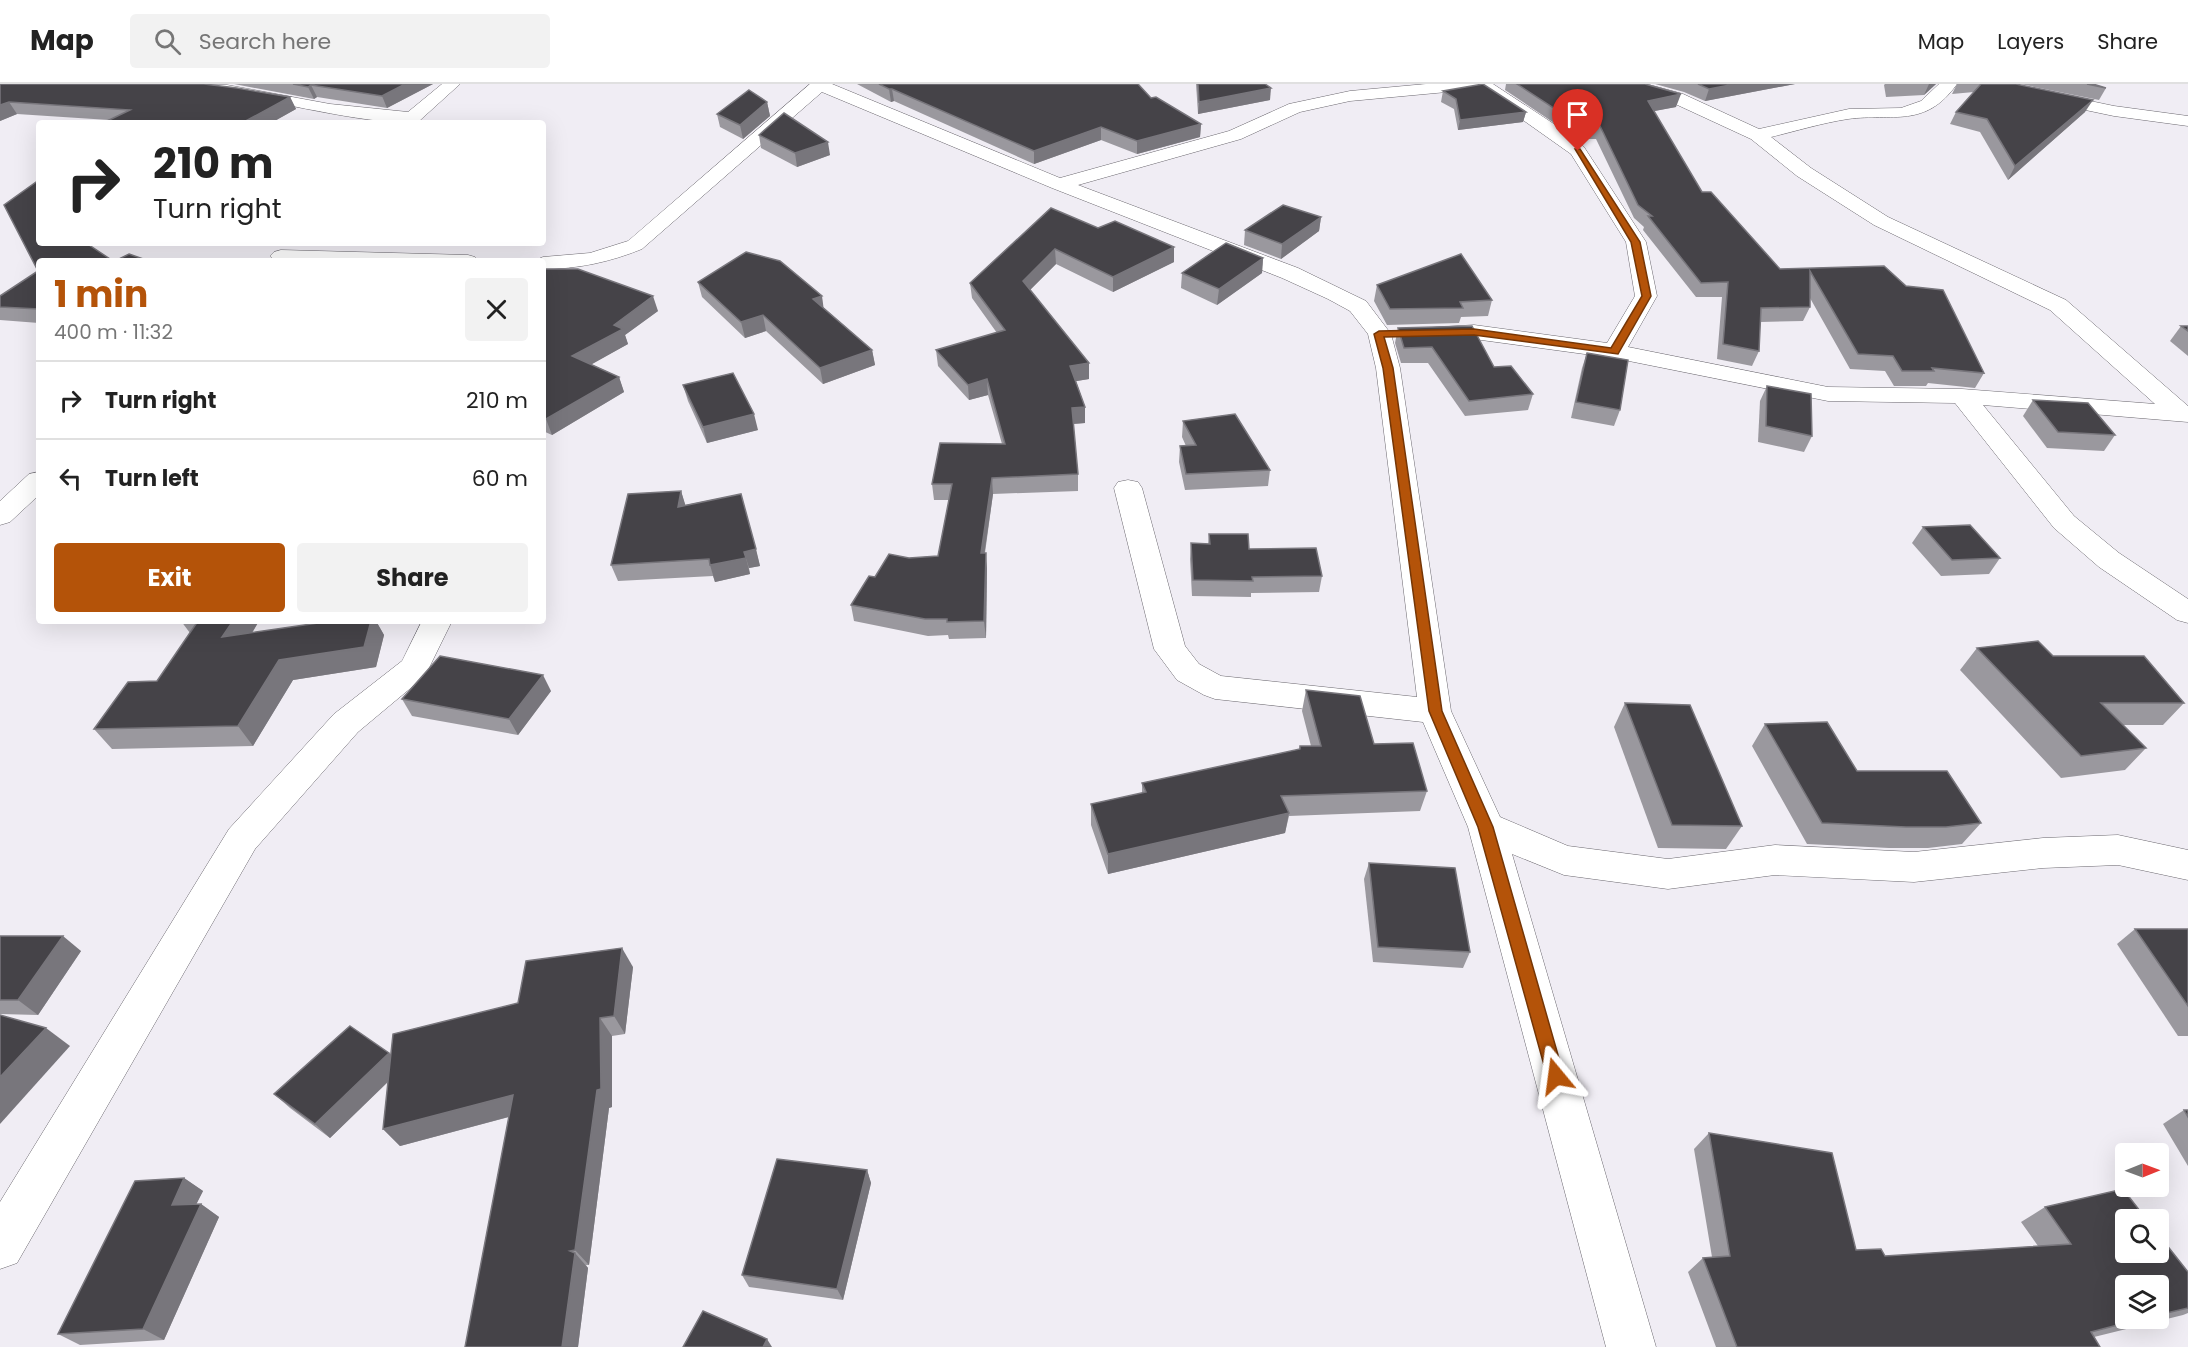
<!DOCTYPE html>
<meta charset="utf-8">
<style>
:root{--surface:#fff;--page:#f2f2f2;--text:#222;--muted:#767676;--line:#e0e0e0;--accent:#b45309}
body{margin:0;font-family:Poppins,sans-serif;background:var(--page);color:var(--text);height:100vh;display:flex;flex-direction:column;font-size:22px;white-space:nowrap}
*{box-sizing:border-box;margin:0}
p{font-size:20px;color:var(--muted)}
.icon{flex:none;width:33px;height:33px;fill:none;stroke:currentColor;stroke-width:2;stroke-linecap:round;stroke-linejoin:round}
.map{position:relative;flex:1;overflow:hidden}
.side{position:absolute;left:36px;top:174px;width:510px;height:366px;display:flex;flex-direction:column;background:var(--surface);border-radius:6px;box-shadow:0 6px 24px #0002}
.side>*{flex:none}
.hud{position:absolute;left:36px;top:36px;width:510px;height:126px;border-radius:6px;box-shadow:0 6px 24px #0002;background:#fff;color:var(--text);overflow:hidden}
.needle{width:39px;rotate:89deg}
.tools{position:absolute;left:2115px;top:1059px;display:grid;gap:12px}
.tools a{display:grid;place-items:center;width:54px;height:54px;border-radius:6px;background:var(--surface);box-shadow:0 6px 24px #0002;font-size:30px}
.pin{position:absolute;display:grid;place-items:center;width:51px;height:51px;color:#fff;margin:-62px -26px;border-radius:50% 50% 50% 0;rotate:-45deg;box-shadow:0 0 6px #0007}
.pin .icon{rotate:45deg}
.me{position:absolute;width:66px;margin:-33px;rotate:344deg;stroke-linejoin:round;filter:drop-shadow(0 0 4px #0008)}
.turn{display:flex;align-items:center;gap:21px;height:126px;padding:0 18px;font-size:27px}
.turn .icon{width:78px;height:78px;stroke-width:2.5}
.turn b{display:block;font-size:42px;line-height:51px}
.round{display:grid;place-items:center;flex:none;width:63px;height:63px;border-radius:6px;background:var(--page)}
.head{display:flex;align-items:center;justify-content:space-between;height:102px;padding:0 18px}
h1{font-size:36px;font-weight:700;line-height:45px;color:var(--accent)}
.cta{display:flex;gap:12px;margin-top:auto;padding:12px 18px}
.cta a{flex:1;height:69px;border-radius:6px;background:var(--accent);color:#fff;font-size:24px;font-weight:700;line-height:69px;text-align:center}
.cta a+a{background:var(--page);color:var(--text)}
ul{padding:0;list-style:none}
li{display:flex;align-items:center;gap:18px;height:78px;padding:0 18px;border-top:2px solid var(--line)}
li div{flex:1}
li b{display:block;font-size:22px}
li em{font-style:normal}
header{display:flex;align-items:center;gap:36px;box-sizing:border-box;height:84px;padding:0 30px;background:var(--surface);border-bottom:2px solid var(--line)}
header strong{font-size:28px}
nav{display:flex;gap:33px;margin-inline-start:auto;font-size:21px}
.search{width:420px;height:54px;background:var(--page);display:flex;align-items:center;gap:15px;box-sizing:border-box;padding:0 21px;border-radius:6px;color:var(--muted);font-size:22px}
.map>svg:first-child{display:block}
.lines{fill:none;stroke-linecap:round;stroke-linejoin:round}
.minor-casing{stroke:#6b686f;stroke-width:1}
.minor{fill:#fff;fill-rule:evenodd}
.wall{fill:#9a989e;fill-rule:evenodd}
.shaded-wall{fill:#78767c}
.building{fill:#454348;stroke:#78767c;stroke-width:1.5}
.route{fill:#b45309;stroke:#753606;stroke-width:1.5}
</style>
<header>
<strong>Map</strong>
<div class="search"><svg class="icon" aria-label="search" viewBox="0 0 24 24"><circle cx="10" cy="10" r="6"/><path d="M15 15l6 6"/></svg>Search here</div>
<nav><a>Map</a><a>Layers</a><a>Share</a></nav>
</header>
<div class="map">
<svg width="2188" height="1263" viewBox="0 0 2188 1263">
<rect width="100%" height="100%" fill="#f0edf4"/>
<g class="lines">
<g class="minor-casing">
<g id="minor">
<path d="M 165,0 L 227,1 L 330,20 L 408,28 L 442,0 L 460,0 L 417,39 C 353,39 284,17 218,10 C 206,9 171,8 165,0 Z"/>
<path d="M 810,0 L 832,0 L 1060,94 L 1229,47 L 1289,20 L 1350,7 L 1426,0 L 1493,0 L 1560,44 L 1584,63 L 1646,158 L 1657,212 L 1628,263 L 1828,303 L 1962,305 L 2155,320 L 2050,226 L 1874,141 L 1797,92 L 1751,55 L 1671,18 L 1621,4 L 1619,0 L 1646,0 L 1683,10 L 1759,45 L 1849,25 L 1901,24 L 1921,17 L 1939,0 L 1957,0 C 1925,45 1893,29 1848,35 C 1822,39 1796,47 1771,53 L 1811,84 L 1888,133 L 2066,216 L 2188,322 L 2188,338 L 1983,321 L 2074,432 L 2119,469 L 2188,515 L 2188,539 L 2177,536 L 2099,483 L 2054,444 L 1955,319 L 1828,317 L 1614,274 L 1474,255 L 1432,256 L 1424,254 L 1420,249 L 1424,244 L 1474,241 L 1607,259 L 1635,212 L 1626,158 L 1571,70 L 1479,5 L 1350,17 L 1300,28 L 1241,55 L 1078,101 L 1298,184 L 1366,217 L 1391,250 L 1400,284 L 1451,627 L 1500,733 L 1568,762 L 1668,775 L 1775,761 L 1914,768 L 2043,754 L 2118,751 L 2188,766 L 2188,796 L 2118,781 L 2043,784 L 1914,798 L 1775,791 L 1668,805 L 1564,791 L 1512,770 L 1656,1263 L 1606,1263 L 1468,743 L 1423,638 L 1215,615 L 1204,611 L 1177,596 L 1154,565 L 1114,404 L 1118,398 L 1128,396 L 1138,398 L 1142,404 L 1185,562 L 1199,580 L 1221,592 L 1417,613 L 1376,284 L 1368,250 L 1350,227 L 1328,215 L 1282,194 L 1052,104 L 822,8 L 642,165 C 610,178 578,185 543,185 L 543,177 L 534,177 L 543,173 L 590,169 L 628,157 Z"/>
<polygon points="1977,0 2009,0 2114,22 2188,32 2188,42 2114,32 1985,5"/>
<polygon points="281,166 468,171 475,173 479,177 274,176 270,172 274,168"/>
<polygon points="39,388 39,411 10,438 0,441 0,417 29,390"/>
<polygon points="422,537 452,537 425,592 358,648 255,765 17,1179 0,1185 0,1118 229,745 334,630 402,577"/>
</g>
</g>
<use href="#minor" class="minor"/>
</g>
<g class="wall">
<polygon points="0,0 290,13 296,25 271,39 109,39 107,37 109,36 17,30 0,37"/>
<polygon points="234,0 433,0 387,24 317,13 314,15"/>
<polygon points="857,0 1138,0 1151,14 1201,40 1200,53 1137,70 1101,56 1034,80 894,17 891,18"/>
<polygon points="1196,0 1265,0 1270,16 1198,30"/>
<polygon points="1506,0 1645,0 1676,23 1654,27 1702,108 1780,185 1884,182 1984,289 1975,304 1928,299 1926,302 1894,302 1885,287 1850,285 1810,214 1810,223 1803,237 1760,238 1759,267 1752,282 1717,275 1722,213 1696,213 1643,146 1644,143 1634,134 1596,55 1578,55 1505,6"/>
<polygon points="1655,0 1795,0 1705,17 1684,8"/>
<polygon points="1885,0 1936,0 1924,11 1886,13 1884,1"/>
<polygon points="1957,0 2016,0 2085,28 2008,96 1980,48 1950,40 1956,28 1974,8 1952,10"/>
<polygon points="2020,0 2093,0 2106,4 2099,16"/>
<polygon points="1443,7 1526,28 1523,38 1458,46 1454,25 1441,18"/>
<polygon points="767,18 770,32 743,55 720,43 717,30"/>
<polygon points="759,51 830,71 797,83 761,64"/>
<polygon points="1321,133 1319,147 1281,175 1244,161 1245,146"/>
<polygon points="1098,144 1174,163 1174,178 1113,208 1056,180 1030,206 1089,295 1076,297 1085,323 1085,339 1073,340 1078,390 1078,407 993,410 985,469 987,485 986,554 949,555 948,551 928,552 854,537 851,521 875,493 909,474 938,472 949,416 934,416 932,400 1002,360 988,311 969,316 938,282 936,266 997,249 972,214 970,199"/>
<polygon points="1263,174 1262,189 1217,221 1181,204 1182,189"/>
<polygon points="39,177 39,239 0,236 0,212 38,187"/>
<polygon points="543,185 658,227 625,251 628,260 591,280 619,293 624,308 552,351 543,347"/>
<polygon points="698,198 824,224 872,266 875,281 823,300 766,247 745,254 702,213"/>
<polygon points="1377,201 1492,216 1488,232 1461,233 1459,239 1387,241 1374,217"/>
<polygon points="2181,242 2188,242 2188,272 2170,257"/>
<polygon points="1398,244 1533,310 1528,326 1465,332 1428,279 1401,279 1395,259"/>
<polygon points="1587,269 1620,326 1614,342 1571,334 1582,284"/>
<polygon points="683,301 758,346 707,359 688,317"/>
<polygon points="1767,302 1812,352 1804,368 1758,358 1760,317"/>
<polygon points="2033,316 2115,351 2104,367 2047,364 2023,332"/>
<polygon points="1183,337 1270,386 1268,402 1185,406 1179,378 1180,362 1186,362 1182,353"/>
<polygon points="681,407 685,421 741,410 760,482 749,484 750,490 715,498 713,492 618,497 611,481"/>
<polygon points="1923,443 2000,474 1989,490 1941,492 1912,459"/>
<polygon points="1209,450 1322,492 1319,508 1251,509 1251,513 1192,512 1190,475 1191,459 1208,460"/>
<polygon points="181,537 259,537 252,549 332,537 376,537 384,551 376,583 293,596 253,662 112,665 94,645 157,597 190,549"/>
<polygon points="1977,564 2053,572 2184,619 2163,641 2123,641 2146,664 2125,686 2061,694 1960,586"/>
<polygon points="1306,606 1374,660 1427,707 1420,727 1289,732 1285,749 1108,790 1091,741 1091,720 1142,709 1142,699 1299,666 1300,662 1311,662 1302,627"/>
<polygon points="551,607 518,651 412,632 402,615"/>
<polygon points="1625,619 1742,742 1726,765 1658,764 1614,643"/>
<polygon points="1765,640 1857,687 1981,739 1962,760 1928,764 1889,764 1807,760 1752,662"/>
<polygon points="1369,779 1470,868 1463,884 1373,878 1364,795"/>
<polygon points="2135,845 2188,845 2188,952 2178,952 2117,860"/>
<polygon points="0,852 81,867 38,931 0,930"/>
<polygon points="633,883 625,950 612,952 612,1023 609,1024 589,1181 586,1181 588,1184 578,1263 465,1263 509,1033 400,1062 383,1045 388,998 330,1054 290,1024 274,1010 389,969 391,971 518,919"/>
<polygon points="2184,1026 2188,1026 2188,1082 2163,1040"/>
<path d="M 1709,1049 L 1856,1166 L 1885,1172 L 2038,1162 L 2021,1138 L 2045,1123 L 2188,1188 L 2188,1229 L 2183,1231 L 2094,1253 L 2100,1263 L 1716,1263 L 1688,1188 L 1703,1174 L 1712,1173 L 1694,1065 ZM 2158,1202 L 2158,1234 L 2126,1234 Z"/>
<polygon points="867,1086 871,1099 843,1216 749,1203 742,1191"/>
<polygon points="184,1094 203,1107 196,1120 201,1120 219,1133 164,1256 80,1261 58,1250"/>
</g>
<g class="shaded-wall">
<polygon points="405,0 433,0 387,24 382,12"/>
<polygon points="1735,0 1795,0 1705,17 1709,5"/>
<polygon points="1929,0 1936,0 1924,11"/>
<polygon points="311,1 317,13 314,15 308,3"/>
<polygon points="1271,4 1270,16 1198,30 1199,18"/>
<polygon points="889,5 892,5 894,17 891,18"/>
<polygon points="1681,10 1676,23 1644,29 1648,17"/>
<polygon points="290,13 296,25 271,39 242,39"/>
<polygon points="2093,16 2085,28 2008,96 2015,82"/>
<polygon points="9,18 17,30 0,37 0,21"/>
<polygon points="767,18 770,32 743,55 740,41"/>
<polygon points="1526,28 1523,38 1458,46 1460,36"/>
<polygon points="1201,40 1200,53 1137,70 1137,57"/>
<polygon points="1101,43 1101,56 1034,80 1034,67"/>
<polygon points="828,58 830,71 797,83 795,69"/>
<polygon points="1321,133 1319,147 1281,175 1282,160"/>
<polygon points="1174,163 1174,178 1113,208 1113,193"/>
<polygon points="1055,165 1056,180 1024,212 1023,197"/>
<polygon points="1263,174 1262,189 1217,221 1219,205"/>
<polygon points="653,212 658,227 625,251 628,260 578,288 572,272"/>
<polygon points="822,212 824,227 813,215"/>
<polygon points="763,231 766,247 745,254 741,238"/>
<polygon points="872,266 875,281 823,300 820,284"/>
<polygon points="1089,279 1089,295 1071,298 1070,282"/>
<polygon points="619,293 624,308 552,351 546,335"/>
<polygon points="987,295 988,311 969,316 968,301"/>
<polygon points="1085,323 1085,339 1072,340 1072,324"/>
<polygon points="754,330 758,346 707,359 703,343"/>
<polygon points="992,394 993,410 982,486 981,469"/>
<polygon points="681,407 686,423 678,423"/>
<polygon points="756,465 760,482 749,484 744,468"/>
<polygon points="986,469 987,485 986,554 984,537"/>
<polygon points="746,474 750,490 715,498 710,481"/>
<polygon points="233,537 259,537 237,573 222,553"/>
<polygon points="371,537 376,537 384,551 376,583 293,596 253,662 238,642 279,576"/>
<polygon points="543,591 551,607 518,651 509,635"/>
<polygon points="1289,729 1285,749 1108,790 1108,770"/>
<polygon points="63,852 81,867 38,931 18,916"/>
<polygon points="622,864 633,883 625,950 614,932"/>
<polygon points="600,934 612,952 612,1023 609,1024 589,1181 575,1166"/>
<polygon points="46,944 70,962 0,1040 0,993"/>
<polygon points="389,969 403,983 330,1054 315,1040"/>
<polygon points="513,1011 527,1028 400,1062 383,1045"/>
<polygon points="867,1086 871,1099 843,1216 837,1205"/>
<polygon points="184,1094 203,1107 190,1133 172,1121"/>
<polygon points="201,1120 219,1133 164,1256 143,1245"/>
<polygon points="575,1169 588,1184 578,1263 562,1263"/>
<polygon points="767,1255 772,1263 763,1263"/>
</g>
<g class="building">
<polygon points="0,0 204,0 237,4 290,13 242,39 122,39 123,38 107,37 130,26 9,18 0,21"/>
<polygon points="293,0 405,0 382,12 311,1 308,3"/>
<polygon points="879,0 1138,0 1151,14 1156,13 1201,40 1137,57 1101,43 1034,67 892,5 889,5"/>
<polygon points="1198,0 1265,0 1271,4 1199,18"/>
<polygon points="1483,0 1526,28 1460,36 1456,15 1443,7"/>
<polygon points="1517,0 1645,0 1681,10 1648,17 1702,108 1711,108 1780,185 1884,182 1906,202 1943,206 1984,289 1932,284 1934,287 1902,287 1893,272 1858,270 1810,187 1810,223 1761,224 1759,267 1723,260 1728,198 1701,199 1648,132 1652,132 1638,121 1600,42 1581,42"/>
<polygon points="1698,0 1735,0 1709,5"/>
<polygon points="1981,0 2016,0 2093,16 2015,82 1987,35 1956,28"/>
<polygon points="2087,0 2093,0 2106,4"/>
<polygon points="749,6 767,18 740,41 717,30"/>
<polygon points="784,29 828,58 795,69 759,51"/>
<polygon points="39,96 39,159 86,159 113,177 39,177 39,225 0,223 0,212 38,187 4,121"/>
<polygon points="1283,121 1321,133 1282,160 1245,146"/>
<polygon points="1051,124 1098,144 1115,137 1174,163 1113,193 1055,165 1023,197 1089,279 1070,282 1085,323 1072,324 1078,390 992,394 981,469 986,469 984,537 947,538 947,535 925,535 851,521 869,492 875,493 889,470 909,474 938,472 952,400 932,400 940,359 1005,360 987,295 968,301 936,266 1005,246 970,199"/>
<polygon points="1226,159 1263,174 1219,205 1182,189"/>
<polygon points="746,168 780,177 822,212 813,215 872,266 820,284 763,231 741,238 698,198"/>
<polygon points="129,170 149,177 115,177"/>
<polygon points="1461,170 1492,216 1460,218 1463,224 1390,225 1377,201"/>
<polygon points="543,185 578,185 653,212 614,241 623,245 572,272 619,293 546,335 543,334"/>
<polygon points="1472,242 1494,283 1511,282 1533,310 1469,317 1432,263 1404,264 1398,244"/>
<polygon points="2181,242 2188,242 2188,247"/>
<polygon points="1587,269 1628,276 1620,326 1576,318"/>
<polygon points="733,289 754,330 703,343 683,301"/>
<polygon points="1767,302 1811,310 1812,352 1766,342"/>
<polygon points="2033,316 2088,319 2115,351 2058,348"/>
<polygon points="1235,330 1270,386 1186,390 1180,362 1196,361 1183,337"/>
<polygon points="681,407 678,423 741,410 756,465 744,468 746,474 710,481 709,475 611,481 628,410"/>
<polygon points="1970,441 2000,474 1952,476 1923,443"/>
<polygon points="1209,450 1248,450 1249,465 1316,464 1322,492 1252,493 1253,497 1193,496 1191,459 1210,460"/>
<polygon points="198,537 233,537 222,553 332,537 371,537 364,563 279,576 238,642 94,645 128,598 157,597"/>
<polygon points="2038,557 2053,572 2144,572 2184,619 2101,619 2146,664 2081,672 1977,564"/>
<polygon points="440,572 543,591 509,635 402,615"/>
<polygon points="1306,606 1360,612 1374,660 1413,659 1427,707 1281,712 1289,729 1108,770 1091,720 1146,708 1142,699 1300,665 1300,662 1321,662"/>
<polygon points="1625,619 1690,621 1742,742 1672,741"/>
<polygon points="1827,638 1857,687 1947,687 1981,739 1946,743 1906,743 1822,739 1765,640"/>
<polygon points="1369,779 1455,784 1470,868 1378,863"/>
<polygon points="2135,845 2188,845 2188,922"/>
<polygon points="0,852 63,852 18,916 0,916"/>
<polygon points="622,864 614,932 600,934 601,1005 597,1006 575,1166 570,1167 575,1169 562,1263 465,1263 513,1011 383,1045 393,950 518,919 526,877"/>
<polygon points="0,931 46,944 0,993"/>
<polygon points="350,942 389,969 315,1040 274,1010"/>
<polygon points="2184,1026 2188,1026 2188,1033"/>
<polygon points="1709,1049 1832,1069 1856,1166 1881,1165 1885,1172 2071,1160 2045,1123 2123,1105 2147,1136 2126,1136 2126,1168 2158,1168 2158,1150 2188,1188 2188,1224 2158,1231 2158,1202 2126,1202 2126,1234 2144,1234 2091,1248 2100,1263 1737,1263 1703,1174 1730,1172"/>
<polygon points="777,1075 867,1086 837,1205 742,1191"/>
<polygon points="184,1094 172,1121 201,1120 143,1245 58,1250 135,1097"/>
<polygon points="703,1227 767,1255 763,1263 683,1263"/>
</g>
<polygon class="route" points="1575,65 1580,65 1640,158 1651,212 1618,270 1474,251 1384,253 1393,284 1442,627 1493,743 1564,992 1562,997 1556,1000 1549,997 1547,992 1478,743 1429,627 1383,284 1374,250 1379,247 1474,245 1611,264 1642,212 1631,158"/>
</svg>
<div class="tools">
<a><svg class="needle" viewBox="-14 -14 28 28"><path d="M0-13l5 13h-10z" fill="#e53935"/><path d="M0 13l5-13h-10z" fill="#767676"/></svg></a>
<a><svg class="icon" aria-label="search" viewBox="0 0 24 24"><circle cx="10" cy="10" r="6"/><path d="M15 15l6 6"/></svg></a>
<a><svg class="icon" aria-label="layers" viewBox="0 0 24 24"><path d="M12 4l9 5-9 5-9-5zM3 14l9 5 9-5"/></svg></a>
</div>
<div class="pin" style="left:1578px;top:67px;background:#d93025"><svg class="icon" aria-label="arrive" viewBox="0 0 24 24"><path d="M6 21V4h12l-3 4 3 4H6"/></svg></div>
<svg class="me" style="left:1556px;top:992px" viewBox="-20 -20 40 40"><path d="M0-17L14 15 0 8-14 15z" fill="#b45309" stroke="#fff" stroke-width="4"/></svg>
<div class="hud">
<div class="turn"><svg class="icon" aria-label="right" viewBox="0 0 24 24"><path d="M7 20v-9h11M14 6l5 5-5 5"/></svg><div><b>210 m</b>Turn right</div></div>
</div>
<section class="side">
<div class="head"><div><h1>1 min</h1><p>400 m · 11:32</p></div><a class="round"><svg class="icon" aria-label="close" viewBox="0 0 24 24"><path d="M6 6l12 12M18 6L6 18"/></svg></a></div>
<ul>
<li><svg class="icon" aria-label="right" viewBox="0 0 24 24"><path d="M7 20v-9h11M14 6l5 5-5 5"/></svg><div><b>Turn right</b></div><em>210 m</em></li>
<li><svg class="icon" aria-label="left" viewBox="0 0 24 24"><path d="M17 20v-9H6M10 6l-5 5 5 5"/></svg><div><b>Turn left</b></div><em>60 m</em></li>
</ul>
<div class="cta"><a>Exit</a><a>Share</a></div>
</section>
</div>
